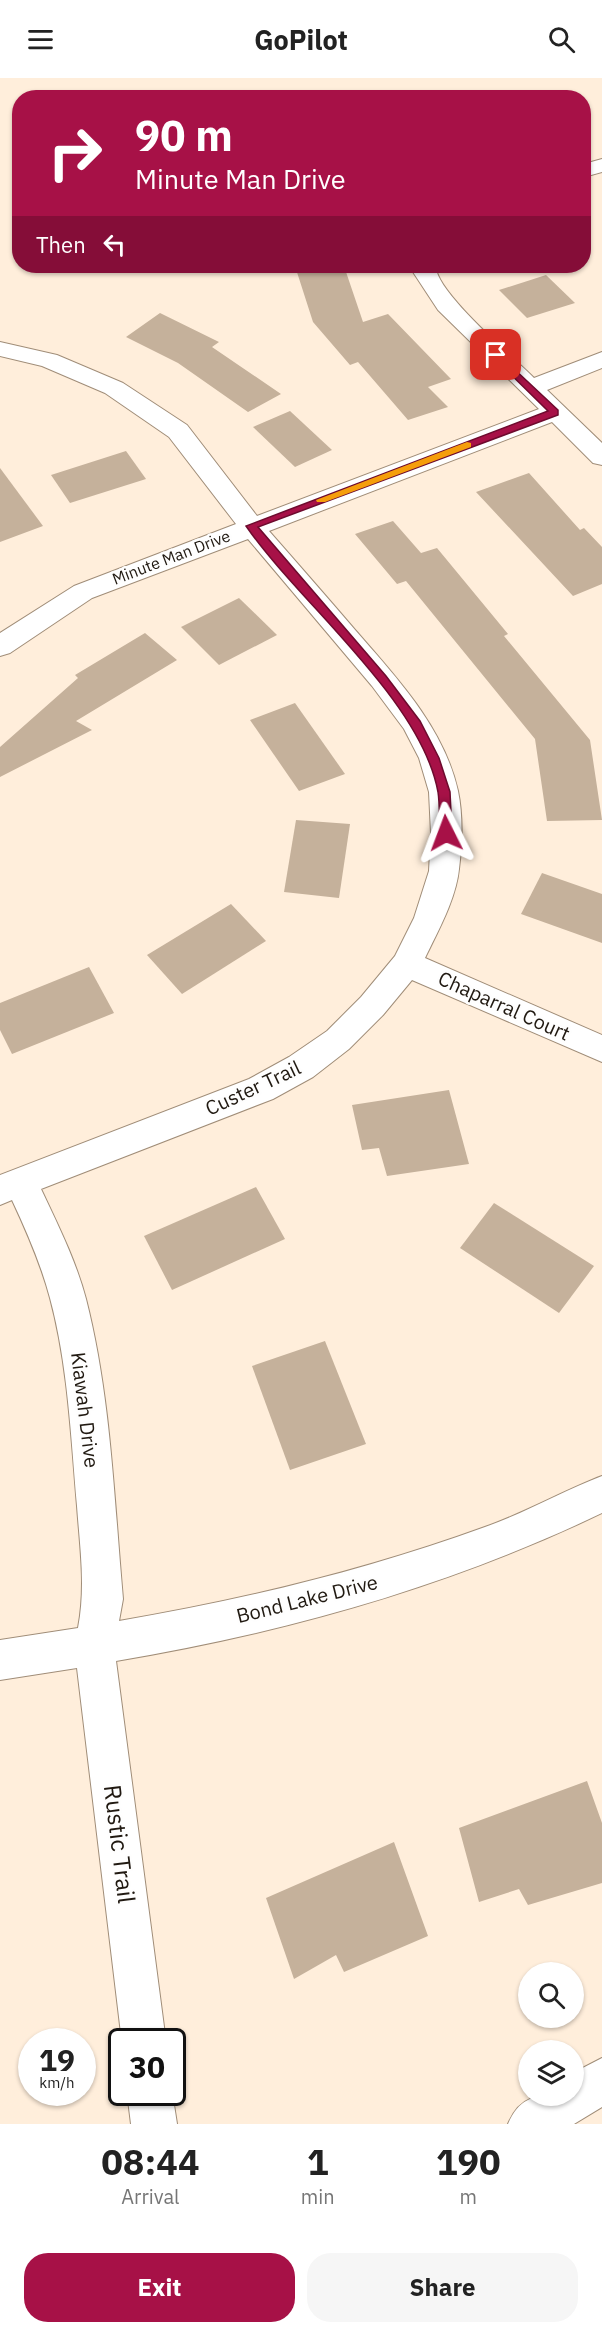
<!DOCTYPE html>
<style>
:root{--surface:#fff;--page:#f6f6f6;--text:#222;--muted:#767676;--accent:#a71147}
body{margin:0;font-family:"IBM Plex Sans",sans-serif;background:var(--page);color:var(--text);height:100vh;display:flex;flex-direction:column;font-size:22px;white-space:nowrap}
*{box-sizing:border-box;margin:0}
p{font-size:20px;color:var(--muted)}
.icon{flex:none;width:33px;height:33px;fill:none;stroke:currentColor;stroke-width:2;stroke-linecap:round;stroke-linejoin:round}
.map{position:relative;height:2046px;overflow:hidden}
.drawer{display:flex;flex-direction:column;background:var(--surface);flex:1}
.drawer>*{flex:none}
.banner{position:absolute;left:12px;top:12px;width:579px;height:183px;border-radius:24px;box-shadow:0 2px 4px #0004;background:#a71147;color:#fff;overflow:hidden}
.tools{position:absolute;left:518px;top:1884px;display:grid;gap:12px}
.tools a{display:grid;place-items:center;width:66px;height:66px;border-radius:50%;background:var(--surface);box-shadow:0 2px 4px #0004;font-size:30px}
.speed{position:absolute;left:18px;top:1950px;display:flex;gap:12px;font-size:30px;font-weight:700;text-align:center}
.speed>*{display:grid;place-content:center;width:78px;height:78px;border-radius:50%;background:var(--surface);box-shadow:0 2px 4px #0004;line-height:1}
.speed small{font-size:15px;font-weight:400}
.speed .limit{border:3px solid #111;border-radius:9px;background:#fff;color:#111}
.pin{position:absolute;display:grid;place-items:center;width:51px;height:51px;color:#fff;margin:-26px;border-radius:12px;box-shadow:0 3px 9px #0006}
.me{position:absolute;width:66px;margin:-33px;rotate:357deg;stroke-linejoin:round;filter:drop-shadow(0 0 4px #0008)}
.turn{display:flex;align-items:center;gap:21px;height:126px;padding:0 24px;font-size:27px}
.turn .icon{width:78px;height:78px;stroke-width:2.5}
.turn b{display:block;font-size:42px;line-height:51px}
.then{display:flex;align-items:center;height:57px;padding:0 24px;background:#0003;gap:12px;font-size:22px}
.eta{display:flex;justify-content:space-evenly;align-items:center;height:102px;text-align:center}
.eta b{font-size:36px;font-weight:700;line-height:42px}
.cta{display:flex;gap:12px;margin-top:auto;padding:12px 24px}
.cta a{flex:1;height:69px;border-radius:24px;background:var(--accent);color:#fff;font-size:24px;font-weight:700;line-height:69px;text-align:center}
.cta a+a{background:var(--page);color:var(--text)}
header{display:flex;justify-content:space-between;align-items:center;height:78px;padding:0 24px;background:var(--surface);font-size:27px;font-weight:700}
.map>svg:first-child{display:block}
.building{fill:#c5b19b}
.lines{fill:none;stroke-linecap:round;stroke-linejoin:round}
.minor-casing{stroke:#a08d78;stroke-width:2}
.minor{fill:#fff;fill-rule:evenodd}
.route{fill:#a71147;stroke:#6d0b2e;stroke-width:1.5}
.slow{fill:#f59e0b}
.labels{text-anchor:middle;stroke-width:5;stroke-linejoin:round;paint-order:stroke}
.far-street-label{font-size:16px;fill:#201911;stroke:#fefefe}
.street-label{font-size:20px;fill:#201911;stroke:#fefefe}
.near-street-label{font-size:24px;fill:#201911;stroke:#fefefe}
</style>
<header><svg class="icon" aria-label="menu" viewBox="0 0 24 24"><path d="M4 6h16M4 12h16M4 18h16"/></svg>GoPilot<svg class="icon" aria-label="search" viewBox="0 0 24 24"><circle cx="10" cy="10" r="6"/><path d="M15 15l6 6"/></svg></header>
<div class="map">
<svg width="602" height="2046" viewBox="0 0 602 2046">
<rect width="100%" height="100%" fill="#ffeedb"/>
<g class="building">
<polygon points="295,188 344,188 363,244 388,236 451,301 428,309 448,329 408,342 358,284 350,287 313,244"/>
<polygon points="546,197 575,225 527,240 499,212"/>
<polygon points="160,235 219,264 212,269 281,316 248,334 178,285 126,259"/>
<polygon points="290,333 332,372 295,389 253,349"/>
<polygon points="126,373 146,401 70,425 51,397"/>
<polygon points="0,390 43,448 0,464"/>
<polygon points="529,395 580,452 584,450 602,469 602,506 573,518 476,414"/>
<polygon points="393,443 421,475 437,470 508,556 504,558 590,662 602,742 547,743 535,661 406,503 397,506 355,456"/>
<polygon points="239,520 277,557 219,587 181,549"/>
<polygon points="145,555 177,582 76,643 92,652 0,699 0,669 78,600 75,597"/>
<polygon points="295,625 345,696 299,713 250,642"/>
<polygon points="296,742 350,746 339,820 284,814"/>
<polygon points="542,795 602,816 602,865 521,836"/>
<polygon points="231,826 266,863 182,916 147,877"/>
<polygon points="89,889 114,935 12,976 0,952 0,925"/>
<polygon points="449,1012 469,1086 387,1098 379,1070 362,1072 352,1027"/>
<polygon points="256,1109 285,1161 172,1212 144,1158"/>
<polygon points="494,1125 594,1188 559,1235 460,1170"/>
<polygon points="325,1263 366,1366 290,1392 252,1288"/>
<polygon points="587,1703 602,1745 602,1805 528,1827 519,1811 479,1824 459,1750"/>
<polygon points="394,1764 428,1858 344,1894 336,1877 294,1901 266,1820"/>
</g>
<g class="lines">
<g class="minor-casing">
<g id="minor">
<polygon points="602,81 602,94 584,99 584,86"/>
<path d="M 414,188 L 436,188 C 434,212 514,280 534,300 L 602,274 L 602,290 L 547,312 L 602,365 L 602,387 L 593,385 L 552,344 L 269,453 C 298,486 327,519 356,553 C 397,600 444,650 458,713 C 463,737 462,767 459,791 C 456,821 438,853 425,880 L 602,957 L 602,984 L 412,902 L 383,937 L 349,971 L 313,999 L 273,1021 L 41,1111 C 58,1147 76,1183 86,1221 C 111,1319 114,1421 123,1521 L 119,1543 C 243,1522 367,1492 485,1449 C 525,1435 563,1413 602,1398 L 602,1435 C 448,1509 284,1555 116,1583 L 166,1964 L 122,1964 L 77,1590 L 0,1602 L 0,1562 L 78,1550 C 86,1509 80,1470 77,1428 C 71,1359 68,1287 50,1220 C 41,1186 27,1154 12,1122 L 0,1127 L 0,1097 L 249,1001 L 289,979 L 327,953 L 361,919 L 395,878 L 414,840 L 429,793 L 431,755 L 429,714 L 419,680 L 404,651 L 372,608 L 248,461 L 92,520 L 10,575 L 0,578 L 0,555 L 74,508 L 236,446 L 169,359 L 105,315 L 42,288 L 0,278 L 0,264 L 57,277 L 123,305 L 187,347 L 257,438 L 539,331 L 438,232 L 413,194 Z"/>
<path d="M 602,1980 L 602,2029 L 574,2046 L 508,2046 C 522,2013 542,2018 573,2018 L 573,1995 Z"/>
<polygon points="127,2014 172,2014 177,2046 131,2046"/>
</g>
</g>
<use href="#minor" class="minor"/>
</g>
<path class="route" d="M 496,274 L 558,332 L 558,337 L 258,449 L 386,598 L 420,643 L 439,680 L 450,714 L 452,755 L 446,760 L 440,755 C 439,742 440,727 438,714 C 421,621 299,525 246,448 L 548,333 L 493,279 L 493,275 Z"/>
<polygon class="slow" points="467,364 471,365 471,369 325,424 317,424 316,422"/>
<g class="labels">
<g class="far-street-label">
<text transform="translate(171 479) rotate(-21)" y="6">Minute Man Drive</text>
</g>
<g class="street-label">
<text transform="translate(504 928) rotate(24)" y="7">Chaparral Court</text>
<text transform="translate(253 1010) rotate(-25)" y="7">Custer Trail</text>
<text transform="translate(85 1332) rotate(83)" y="7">Kiawah Drive</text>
<text transform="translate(307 1521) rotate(-14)" y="7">Bond Lake Drive</text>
</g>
<g class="near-street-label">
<text transform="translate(119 1766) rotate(83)" y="8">Rustic Trail</text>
</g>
</g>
</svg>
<div class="tools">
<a><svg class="icon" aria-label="search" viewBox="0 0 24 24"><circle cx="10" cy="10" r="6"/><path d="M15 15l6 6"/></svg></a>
<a><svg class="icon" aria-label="layers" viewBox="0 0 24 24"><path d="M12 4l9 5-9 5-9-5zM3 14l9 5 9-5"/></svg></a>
</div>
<div class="speed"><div>19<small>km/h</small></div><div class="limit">30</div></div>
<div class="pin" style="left:496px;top:277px;background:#d93025"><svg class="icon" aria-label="arrive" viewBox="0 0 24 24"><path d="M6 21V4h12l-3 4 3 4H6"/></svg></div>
<svg class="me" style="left:446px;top:755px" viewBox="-20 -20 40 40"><path d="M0-17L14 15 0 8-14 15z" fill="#a71147" stroke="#fff" stroke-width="4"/></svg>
<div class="banner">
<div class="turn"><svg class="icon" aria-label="right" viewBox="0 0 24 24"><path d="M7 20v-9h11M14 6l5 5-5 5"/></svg><div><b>90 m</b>Minute Man Drive</div></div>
<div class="then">Then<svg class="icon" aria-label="left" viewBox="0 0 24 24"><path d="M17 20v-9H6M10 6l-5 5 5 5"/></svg></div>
</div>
</div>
<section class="drawer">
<div class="eta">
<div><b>08:44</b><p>Arrival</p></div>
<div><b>1</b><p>min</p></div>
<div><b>190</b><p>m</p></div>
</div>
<div class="cta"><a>Exit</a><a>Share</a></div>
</section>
